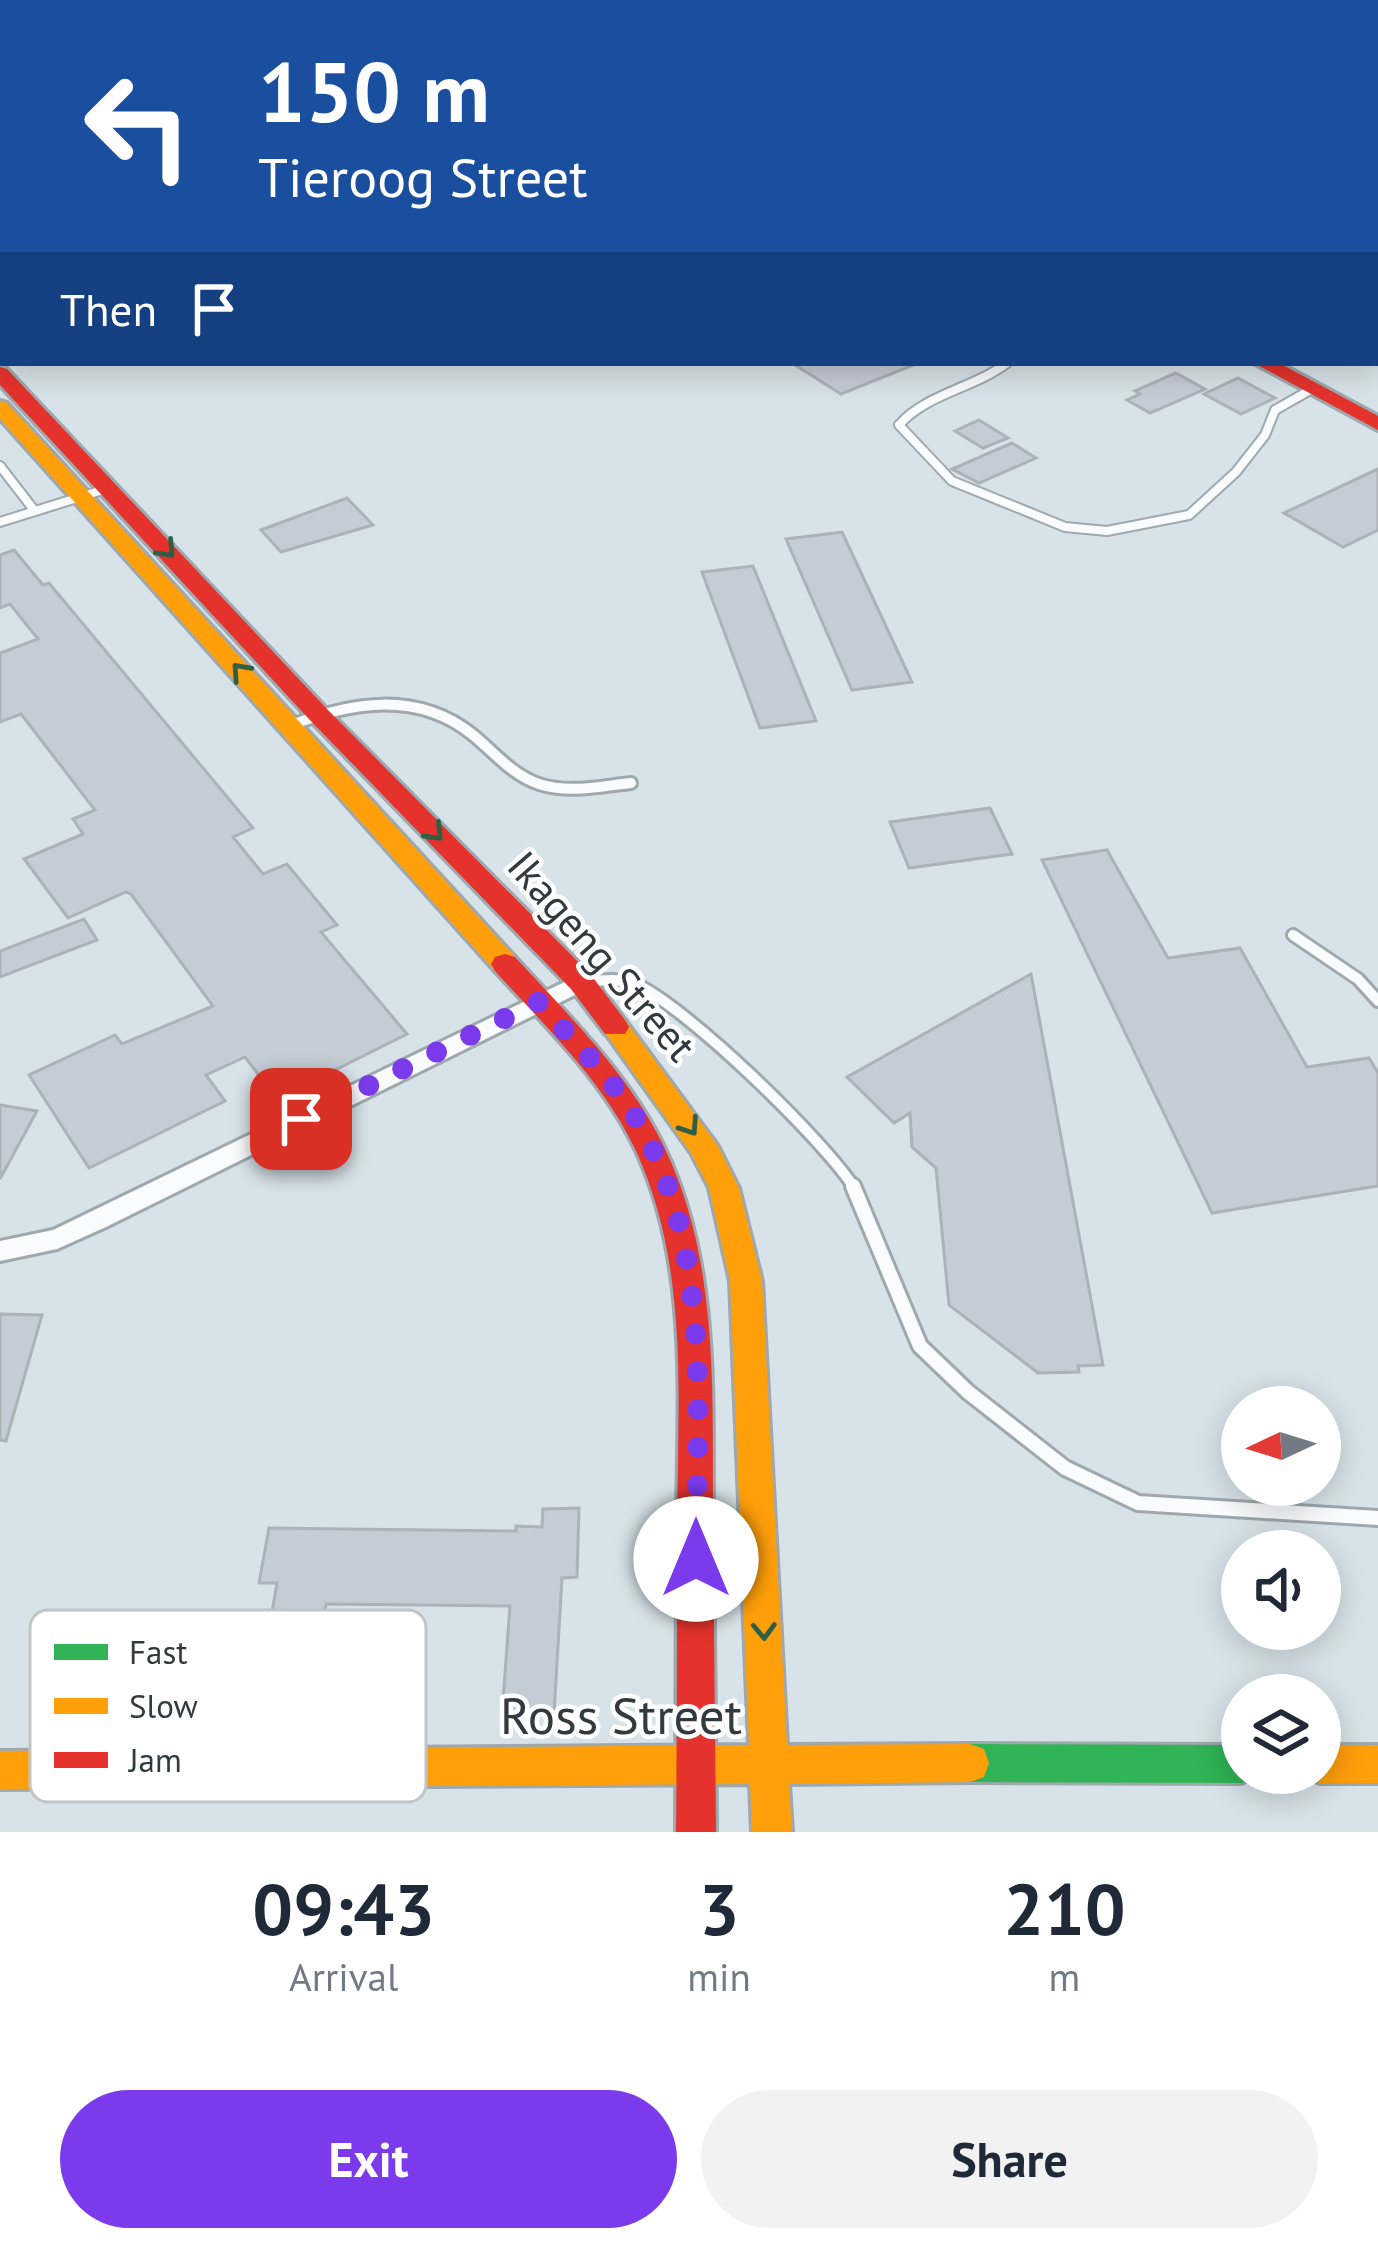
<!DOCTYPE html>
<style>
:root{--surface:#fff;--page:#f2f2f3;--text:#1f2937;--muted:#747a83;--accent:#7c3aed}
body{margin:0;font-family:"PT Sans",sans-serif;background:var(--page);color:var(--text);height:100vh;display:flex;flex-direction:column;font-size:45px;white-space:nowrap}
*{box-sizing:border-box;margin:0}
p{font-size:39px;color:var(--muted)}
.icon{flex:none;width:66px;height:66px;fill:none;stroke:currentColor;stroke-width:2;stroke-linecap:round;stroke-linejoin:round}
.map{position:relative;height:1832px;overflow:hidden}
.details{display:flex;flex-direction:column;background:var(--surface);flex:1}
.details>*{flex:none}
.top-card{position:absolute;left:0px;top:0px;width:1380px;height:366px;box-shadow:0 6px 30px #0003;background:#1a4fa0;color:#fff;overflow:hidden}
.needle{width:78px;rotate:266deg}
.buttons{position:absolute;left:1221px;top:1386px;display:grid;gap:24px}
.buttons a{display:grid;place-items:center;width:120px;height:120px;border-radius:50%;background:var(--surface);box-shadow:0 6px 30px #0003;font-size:60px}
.pin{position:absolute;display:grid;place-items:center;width:102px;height:102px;color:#fff;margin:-51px;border-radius:24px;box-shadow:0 6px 18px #0006}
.me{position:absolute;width:132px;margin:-66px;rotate:0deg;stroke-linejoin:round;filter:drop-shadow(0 0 9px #0008)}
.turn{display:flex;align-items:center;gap:42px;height:252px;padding:0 60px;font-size:54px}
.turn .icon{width:156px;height:156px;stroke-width:2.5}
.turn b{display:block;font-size:84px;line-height:102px}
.then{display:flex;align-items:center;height:114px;padding:0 60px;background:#0003;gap:24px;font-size:45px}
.eta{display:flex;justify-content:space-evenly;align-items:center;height:204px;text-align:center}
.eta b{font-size:72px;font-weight:700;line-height:84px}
.action{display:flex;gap:24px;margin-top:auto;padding:24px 60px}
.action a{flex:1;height:138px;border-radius:72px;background:var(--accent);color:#fff;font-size:48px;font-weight:700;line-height:138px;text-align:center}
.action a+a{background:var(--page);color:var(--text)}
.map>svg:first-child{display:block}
.building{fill:#c4ccd6;stroke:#abb2b8;stroke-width:3}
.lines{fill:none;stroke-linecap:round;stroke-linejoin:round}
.lane-far3-casing{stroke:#9fa8ac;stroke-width:9}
.lane-far2-casing{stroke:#9fa8ac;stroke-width:12}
.lane-far1-casing{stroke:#9fa8ac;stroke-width:16}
.lane-casing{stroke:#9fa8ac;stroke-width:20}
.street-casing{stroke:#9fa8ac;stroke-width:6}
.fast-casing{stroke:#9fa8ac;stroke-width:6}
.slow-casing{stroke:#9fa8ac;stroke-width:6}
.jam-casing{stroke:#9fa8ac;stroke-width:6}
.lane-far3{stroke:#f9fbfc;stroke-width:6}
.lane-far2{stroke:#f9fbfc;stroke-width:8}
.lane-far1{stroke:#f9fbfc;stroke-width:10}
.lane{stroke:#f9fbfc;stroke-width:14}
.street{fill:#f9fbfc;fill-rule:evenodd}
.fast{fill:#30b455;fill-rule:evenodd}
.slow{fill:#ff9f0a;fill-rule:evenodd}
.jam{fill:#e5322d;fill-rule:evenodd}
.rail-casing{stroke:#c4c6c8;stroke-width:8}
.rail{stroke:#fff;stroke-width:4.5;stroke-dasharray:14;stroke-linecap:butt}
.oneway{stroke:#315f45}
.route{stroke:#7c3aed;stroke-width:21;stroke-dasharray:0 37.8}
.labels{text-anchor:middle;stroke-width:9;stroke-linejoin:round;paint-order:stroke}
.street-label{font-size:42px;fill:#323a3e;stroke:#fff}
.near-street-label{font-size:51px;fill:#323a3e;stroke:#fff}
.key{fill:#fff;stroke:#c2c4c5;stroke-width:3}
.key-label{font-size:33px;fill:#323a3e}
</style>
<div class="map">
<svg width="1378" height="1832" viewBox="0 0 1378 1832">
<rect width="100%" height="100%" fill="#d8e3e9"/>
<g class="building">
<polygon points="792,363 915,363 916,364 841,394"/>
<polygon points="1176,373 1205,389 1150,413 1127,400 1140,394 1135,391"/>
<polygon points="1238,378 1275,398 1241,414 1204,394"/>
<polygon points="979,420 1008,438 983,448 955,431"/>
<polygon points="1012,443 1036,458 979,483 952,469"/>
<polygon points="1378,469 1378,530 1343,547 1284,513"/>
<polygon points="347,498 373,525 281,552 261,530"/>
<polygon points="842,532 912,682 852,690 786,539"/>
<polygon points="14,550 43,585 49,583 253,828 233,837 263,874 287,864 337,925 321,932 407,1034 277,1099 245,1057 206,1075 225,1101 89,1168 29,1075 115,1035 122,1044 213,1006 131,894 126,892 68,918 24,859 83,834 73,819 95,810 21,714 0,722 0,653 38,639 10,604 0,608 0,555"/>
<polygon points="753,566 816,721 760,728 702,572"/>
<polygon points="990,808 1012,854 909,868 890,822"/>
<polygon points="1107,850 1168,958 1240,948 1307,1067 1369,1058 1378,1073 1378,1186 1212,1213 1042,860"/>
<polygon points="84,919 97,940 0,977 0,951"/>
<polygon points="1031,974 1103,1365 1078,1366 1079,1372 1038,1373 949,1305 936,1168 912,1147 910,1113 894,1123 847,1077"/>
<polygon points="0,1105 37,1111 0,1179"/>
<polygon points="0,1314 42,1315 6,1441 0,1440"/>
<polygon points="579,1508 577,1577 562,1578 554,1714 502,1714 510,1606 326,1604 321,1636 268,1635 277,1583 259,1583 269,1528 516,1531 516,1526 542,1527 543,1509"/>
</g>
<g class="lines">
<g class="lane-far3-casing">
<polyline id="lane-far3" points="1103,3 1114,0"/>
</g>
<g class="lane-far2-casing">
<g id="lane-far2">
<path d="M 1007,363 C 974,388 926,394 899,425 L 952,481 L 1065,527 L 1107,531 L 1189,515 L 1236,472 L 1265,435 L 1275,410 L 1312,389"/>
<polyline points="0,466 34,510"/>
<polyline points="0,522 109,488"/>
</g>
</g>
<g class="lane-far1-casing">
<g id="lane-far1">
<path d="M 289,726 C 351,702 417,690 473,735 C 494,752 512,775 539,784 C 569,794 601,786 631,783"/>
<polyline points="1293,935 1358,979 1378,1001"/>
<path d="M 587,981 C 601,981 619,978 633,983 C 683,1003 825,1141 855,1189"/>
</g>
</g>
<g class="lane-casing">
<polyline id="lane" points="853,1186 920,1346 968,1392 1065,1468 1138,1503 1378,1518"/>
</g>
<g class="street-casing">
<g id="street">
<polygon points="1267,0 1282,0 1286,3 1271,3"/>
<rect x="1377" y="42" width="1" height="7"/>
<polygon points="581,974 589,976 592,982 589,988 106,1227 57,1249 0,1261 0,1241 53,1230"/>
</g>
</g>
<g class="fast-casing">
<g id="fast">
<polygon points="586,0 604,0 606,3 588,3"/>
<polygon points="970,1744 1242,1745 1242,1773 1258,1773 1242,1783 970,1782 956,1777 951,1763 956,1749"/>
</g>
</g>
<g class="slow-casing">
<g id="slow">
<rect x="1377" y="326" width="1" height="12"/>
<polygon points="0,401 7,403 515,957 519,964 515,971 495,971 0,419"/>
<polygon points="615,1017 625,1020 718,1146 739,1188 762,1281 787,1745 970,1744 984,1749 989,1763 984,1777 970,1782 789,1784 792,1832 752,1832 750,1784 0,1789 0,1751 749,1745 730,1281 709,1188 691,1153 601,1027 605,1020"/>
<polygon points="1320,1745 1378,1745 1378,1783 1320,1783 1306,1778 1304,1773 1320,1773"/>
</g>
</g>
<g class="jam-casing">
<g id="jam">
<polygon points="1314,0 1333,0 1335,3 1316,3"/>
<rect x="1377" y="29" width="1" height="9"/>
<polygon points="1254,363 1279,363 1378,416 1378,430"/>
<polygon points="0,367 7,369 326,708 591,975 625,1020 629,1027 625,1034 605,1034 571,989 308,718 0,385"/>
<path d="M 505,954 L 515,957 C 570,1017 631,1076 666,1151 C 720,1266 712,1397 713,1521 C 714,1624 715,1728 716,1832 L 676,1832 C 677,1728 677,1624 677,1521 C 678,1397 689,1266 636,1151 C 604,1082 545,1026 495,971 L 491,964 L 495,957 Z"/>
</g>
</g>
<use href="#lane-far3" class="lane-far3"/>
<use href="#lane-far2" class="lane-far2"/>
<use href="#lane-far1" class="lane-far1"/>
<use href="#lane" class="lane"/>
<use href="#street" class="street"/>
<use href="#fast" class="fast"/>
<use href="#slow" class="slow"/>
<use href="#jam" class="jam"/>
<g class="rail-casing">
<polyline id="rail" points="1371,0 1378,3"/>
</g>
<use href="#rail" class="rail"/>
</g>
<defs><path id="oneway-chevron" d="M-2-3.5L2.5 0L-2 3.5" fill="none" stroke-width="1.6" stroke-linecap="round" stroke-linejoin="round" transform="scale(3)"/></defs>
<g class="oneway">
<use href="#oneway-chevron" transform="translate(167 550) rotate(47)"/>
<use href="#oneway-chevron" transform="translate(240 671) rotate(-132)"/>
<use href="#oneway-chevron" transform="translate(435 833) rotate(46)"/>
<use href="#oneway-chevron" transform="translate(690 1127) rotate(56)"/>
<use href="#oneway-chevron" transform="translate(764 1631) rotate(88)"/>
</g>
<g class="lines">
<path class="route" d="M 301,1119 L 538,1002 C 573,1040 613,1078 639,1123 C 713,1249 697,1418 696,1559"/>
</g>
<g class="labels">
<g class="street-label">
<text transform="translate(602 956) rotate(49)" y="15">Ikageng Street</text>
</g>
<g class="near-street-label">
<text x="621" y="1734">Ross Street</text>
</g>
</g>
<rect x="30" y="1610" width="396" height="192" rx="18" class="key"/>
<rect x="54" y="1644" width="54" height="16" fill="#30b455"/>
<rect x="54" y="1698" width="54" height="16" fill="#ff9f0a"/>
<rect x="54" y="1752" width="54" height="16" fill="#e5322d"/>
<g class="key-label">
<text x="129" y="1664">Fast</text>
<text x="129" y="1718">Slow</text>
<text x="129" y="1772">Jam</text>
</g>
</svg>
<div class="buttons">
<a><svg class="needle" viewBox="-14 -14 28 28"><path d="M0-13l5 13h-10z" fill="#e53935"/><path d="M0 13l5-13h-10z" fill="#747a83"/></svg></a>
<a><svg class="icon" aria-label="sound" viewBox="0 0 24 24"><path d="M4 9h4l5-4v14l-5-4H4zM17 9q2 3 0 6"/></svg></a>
<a><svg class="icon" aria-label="layers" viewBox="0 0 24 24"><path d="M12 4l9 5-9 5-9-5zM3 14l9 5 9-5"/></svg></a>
</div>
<div class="pin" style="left:301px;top:1119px;background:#d93025"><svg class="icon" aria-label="arrive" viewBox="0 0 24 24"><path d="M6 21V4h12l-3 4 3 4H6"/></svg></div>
<svg class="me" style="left:696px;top:1559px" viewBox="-20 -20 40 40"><circle r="19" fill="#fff"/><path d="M0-13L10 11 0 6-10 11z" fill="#7c3aed"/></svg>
<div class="top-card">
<div class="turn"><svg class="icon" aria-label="left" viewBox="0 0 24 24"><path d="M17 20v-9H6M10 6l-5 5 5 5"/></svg><div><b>150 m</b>Tieroog Street</div></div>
<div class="then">Then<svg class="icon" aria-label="arrive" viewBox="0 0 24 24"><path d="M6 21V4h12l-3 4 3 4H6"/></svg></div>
</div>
</div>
<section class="details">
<div class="eta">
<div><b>09:43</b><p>Arrival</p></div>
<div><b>3</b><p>min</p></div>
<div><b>210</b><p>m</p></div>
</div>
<div class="action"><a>Exit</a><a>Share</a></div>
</section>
